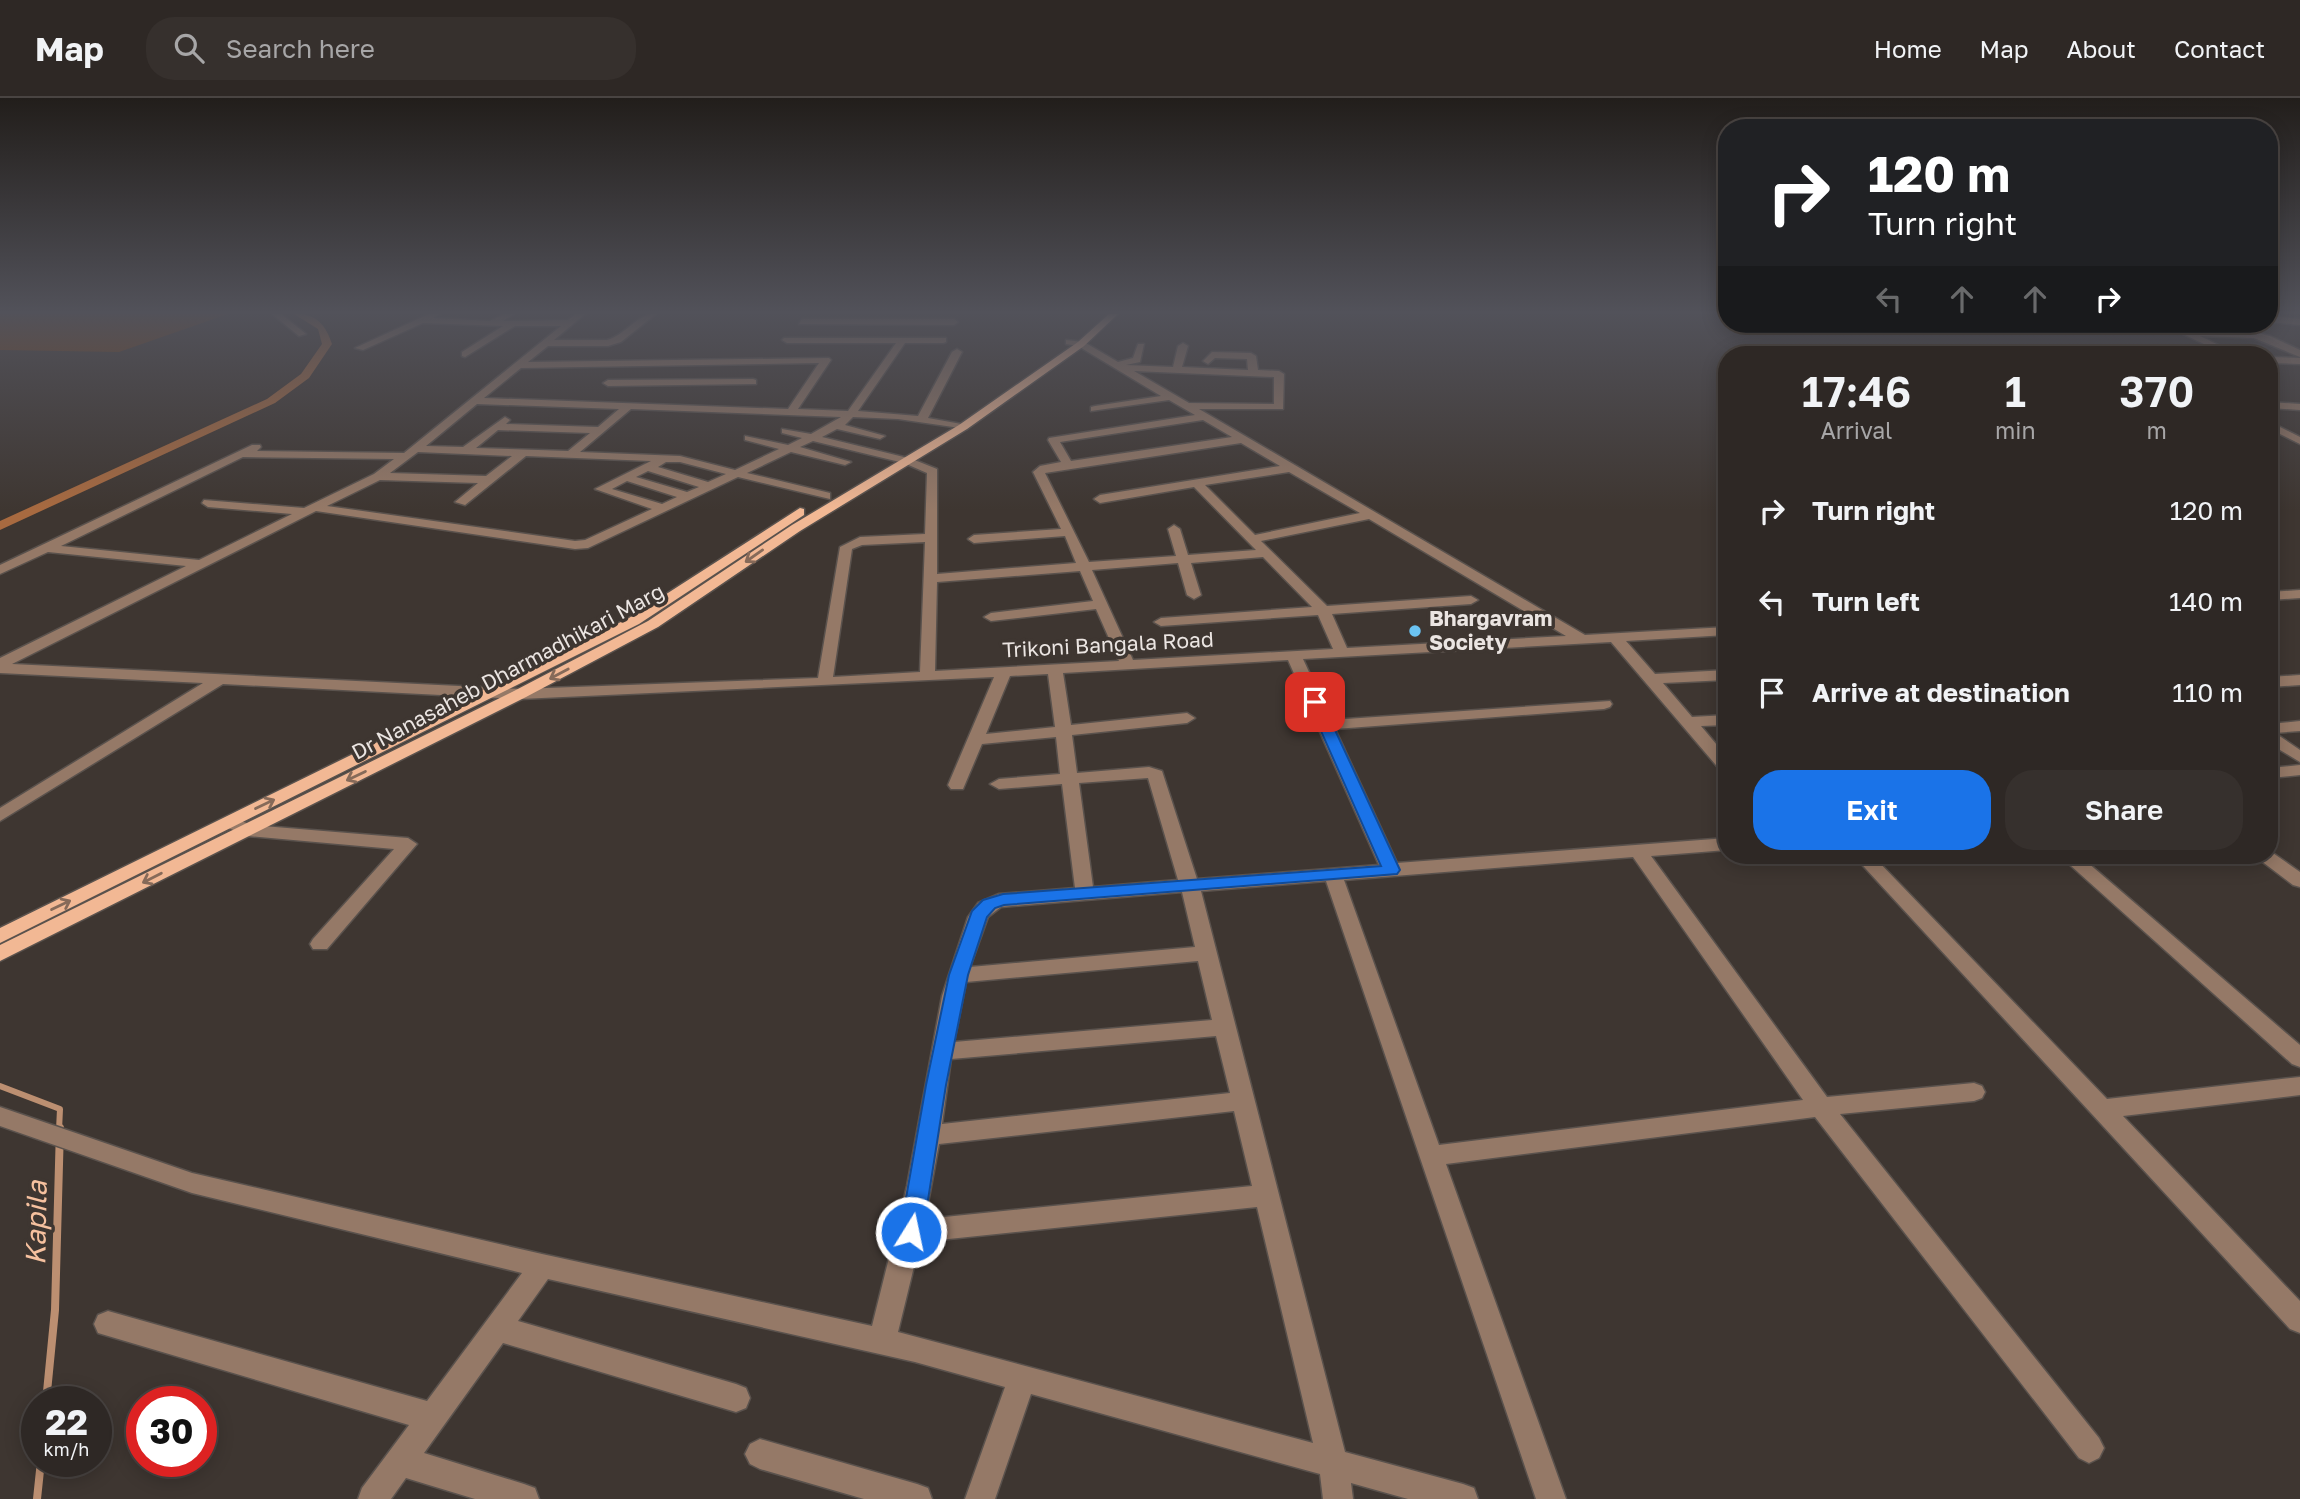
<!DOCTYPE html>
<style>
:root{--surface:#2e2825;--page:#36302d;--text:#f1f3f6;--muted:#a7a6a7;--line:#494442;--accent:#1a73e8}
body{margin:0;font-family:"Golos Text",sans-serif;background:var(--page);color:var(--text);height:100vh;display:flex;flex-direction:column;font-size:26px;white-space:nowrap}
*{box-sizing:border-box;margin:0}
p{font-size:23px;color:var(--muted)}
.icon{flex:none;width:38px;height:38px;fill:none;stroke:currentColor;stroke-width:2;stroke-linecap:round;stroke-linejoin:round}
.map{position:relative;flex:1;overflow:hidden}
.details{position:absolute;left:1718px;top:248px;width:560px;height:518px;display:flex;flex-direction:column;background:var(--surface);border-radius:28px;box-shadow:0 4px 18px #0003,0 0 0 2px var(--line)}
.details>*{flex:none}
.banner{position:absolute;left:1718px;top:21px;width:560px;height:214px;border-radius:28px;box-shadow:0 4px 18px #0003,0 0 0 2px var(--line);background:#202124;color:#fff;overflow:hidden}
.speed{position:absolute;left:21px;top:1288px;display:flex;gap:14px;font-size:35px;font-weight:700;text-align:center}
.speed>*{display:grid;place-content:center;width:91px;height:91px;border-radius:50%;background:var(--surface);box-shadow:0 4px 18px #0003,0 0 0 2px var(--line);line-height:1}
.speed small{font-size:18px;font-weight:400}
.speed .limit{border:10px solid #d22;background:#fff;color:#111}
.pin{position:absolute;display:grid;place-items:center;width:60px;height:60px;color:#fff;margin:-30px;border-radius:14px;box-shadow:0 4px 10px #0006}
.me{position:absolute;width:77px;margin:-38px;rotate:10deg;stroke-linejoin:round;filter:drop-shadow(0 0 5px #0008)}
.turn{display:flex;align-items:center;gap:24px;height:147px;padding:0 35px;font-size:32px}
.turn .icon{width:91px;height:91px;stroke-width:2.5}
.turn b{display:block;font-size:49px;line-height:60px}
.lanes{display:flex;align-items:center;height:66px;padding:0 35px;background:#0003;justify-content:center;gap:35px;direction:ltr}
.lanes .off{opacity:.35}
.eta{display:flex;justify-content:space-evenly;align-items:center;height:119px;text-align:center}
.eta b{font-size:42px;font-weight:600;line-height:49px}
.button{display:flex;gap:14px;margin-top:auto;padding:14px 35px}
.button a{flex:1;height:80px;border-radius:28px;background:var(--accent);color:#fff;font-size:28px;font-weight:600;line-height:80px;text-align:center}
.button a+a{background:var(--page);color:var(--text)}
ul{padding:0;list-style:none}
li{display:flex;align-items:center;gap:21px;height:91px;padding:0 35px}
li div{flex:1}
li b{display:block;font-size:26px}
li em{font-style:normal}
header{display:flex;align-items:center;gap:42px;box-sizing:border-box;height:98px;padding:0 35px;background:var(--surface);border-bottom:2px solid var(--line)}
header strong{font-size:33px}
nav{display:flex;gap:38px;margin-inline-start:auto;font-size:24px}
.search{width:490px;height:63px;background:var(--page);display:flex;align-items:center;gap:18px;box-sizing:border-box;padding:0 24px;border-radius:28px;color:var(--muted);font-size:26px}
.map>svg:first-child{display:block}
.green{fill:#753e13}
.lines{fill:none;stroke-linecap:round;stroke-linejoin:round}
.stream-far1{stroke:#bc8f71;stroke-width:6}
.stream{stroke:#bc8f71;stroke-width:8}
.canal{fill:#a86a40;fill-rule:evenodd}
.minor-casing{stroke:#5a524d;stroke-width:3}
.major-casing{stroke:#5a524d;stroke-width:3}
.minor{fill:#957967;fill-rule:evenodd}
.major{fill:#f2b894;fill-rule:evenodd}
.oneway{stroke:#866a59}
.route{fill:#1a73e8;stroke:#114b97;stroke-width:2}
.poi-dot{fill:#6bc3f2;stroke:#3e3631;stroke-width:2.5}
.labels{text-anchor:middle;stroke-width:7;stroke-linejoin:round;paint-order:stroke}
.poi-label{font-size:21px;font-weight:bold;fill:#ebe5e2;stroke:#3e3631;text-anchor:start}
.street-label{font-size:21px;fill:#ebe5e2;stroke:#3e3631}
.near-water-label{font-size:28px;font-style:italic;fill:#f6c19f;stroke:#3e3631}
</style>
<header>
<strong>Map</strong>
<div class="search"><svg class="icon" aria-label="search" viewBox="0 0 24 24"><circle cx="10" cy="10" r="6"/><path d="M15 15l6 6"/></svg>Search here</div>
<nav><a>Home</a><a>Map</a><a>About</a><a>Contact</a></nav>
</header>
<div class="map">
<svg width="2300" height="1401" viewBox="0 0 2300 1401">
<rect width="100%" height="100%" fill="#3e3631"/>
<polygon class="green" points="0,216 228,216 119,254 0,252"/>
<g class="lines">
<polyline class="stream-far1" points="0,988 60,1011 59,1032"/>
<g class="stream">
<polyline points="46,1304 55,1212 60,1030"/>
<polyline points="37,1401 41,1363"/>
</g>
<path class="canal" d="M 294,216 C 316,215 326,227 332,246 L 309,280 L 275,305 L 0,432 L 0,423 L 267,301 L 301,276 L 322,246 L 318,231 Z"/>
<g class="minor-casing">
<g id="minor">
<polygon points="272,216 281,216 306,236 299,238"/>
<path d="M 429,216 L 439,216 L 433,220 L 490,223 L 504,216 L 514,216 L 503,223 L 568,222 L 576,216 L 585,216 L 554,242 L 607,242 C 626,237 637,215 656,216 L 621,244 L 608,248 L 548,248 L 528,264 L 829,260 L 831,262 L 798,311 L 848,313 L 896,245 L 787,245 L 782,242 L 784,240 L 946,240 L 946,244 L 943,245 L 905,245 L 858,313 L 918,318 L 952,254 L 957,251 L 962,254 L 928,320 L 967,327 L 967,331 L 898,321 L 853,319 L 845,327 L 885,338 L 880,341 L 837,331 L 822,339 L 912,361 L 937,371 L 937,476 L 1076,465 L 1065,438 L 974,445 L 968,441 L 974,437 L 1061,431 L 1033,374 L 1040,368 L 1061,364 L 1048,342 L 1049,340 L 1195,317 L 1169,302 L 1091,313 L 1091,309 L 1095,308 L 1161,298 L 1078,248 L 1066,246 L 1066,242 L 1084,244 L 1118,264 L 1133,260 L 1138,246 L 1144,246 L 1140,264 L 1126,267 L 1173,269 L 1178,248 L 1183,245 L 1188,248 L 1182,269 L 1248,272 L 1247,261 L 1215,260 L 1208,266 L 1203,263 L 1212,254 L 1251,255 L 1256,258 L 1258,272 L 1279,273 L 1284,276 L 1283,311 L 1199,311 L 1585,537 L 1727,529 L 1727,537 L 1626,543 L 1655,576 L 1727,572 L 1727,582 L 1663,585 L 1692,619 L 1727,617 L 1727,627 L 1701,628 L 1727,659 L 1727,674 L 1721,673 L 1611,544 L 1303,561 L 1331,622 L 1610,603 L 1612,606 L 1610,609 L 1604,611 L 1335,631 L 1397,765 L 1727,740 L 1727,752 L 1651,758 L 1827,999 L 1974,985 L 1982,988 L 1985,994 L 1982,1000 L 1974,1003 L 1840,1016 L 2099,1340 L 2104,1350 L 2099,1360 L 2089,1365 L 2079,1360 L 1815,1019 L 1446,1066 L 1566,1401 L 1536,1401 L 1326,783 L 1201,793 L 1345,1354 L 1463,1386 L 1474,1390 L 1478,1401 L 1408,1401 L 1351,1385 L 1353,1401 L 1323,1401 L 1320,1376 L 1031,1296 L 995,1401 L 965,1401 L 1005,1289 L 915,1264 L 548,1181 L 518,1223 L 736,1286 L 746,1290 L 750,1300 L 746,1310 L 736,1314 L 503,1245 L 424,1355 L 524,1386 L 535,1390 L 539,1401 L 475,1401 L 406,1380 L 391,1401 L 358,1401 L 362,1390 L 409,1327 L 98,1235 L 94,1226 L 98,1217 L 108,1213 L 427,1303 L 522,1175 L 192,1095 L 0,1028 L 0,1009 L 192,1075 L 542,1156 L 872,1228 L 907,1088 L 942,898 L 968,819 L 978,805 L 999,796 L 1075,790 L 1062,686 L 999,691 L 990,686 L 999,681 L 1060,676 L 1056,639 L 982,646 L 963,691 L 951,691 L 948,687 L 994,579 L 520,601 L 223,586 L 0,723 L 0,710 L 203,585 L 0,575 L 0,560 L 186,468 L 48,454 L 0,476 L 0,467 L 252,347 L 260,347 L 261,349 L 257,353 L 404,355 L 561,228 L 515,228 L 465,259 L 462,258 L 462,254 L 503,228 L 423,225 L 363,252 L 355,250 ZM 819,265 L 788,311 L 484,300 L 521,270 ZM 1134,273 L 1274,279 L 1274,306 L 1189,305 ZM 477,306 L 619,311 L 598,329 L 506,326 L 510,322 L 505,319 L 463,349 L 426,348 ZM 631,311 L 841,319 L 811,336 L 782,331 L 782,335 L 802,340 L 788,347 L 745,338 L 745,342 L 779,351 L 735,372 L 680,358 L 580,354 ZM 1203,322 L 1232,339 L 1071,363 L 1060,344 ZM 498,332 L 590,335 L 568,353 L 476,350 ZM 813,343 L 904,365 L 927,375 L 925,436 L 860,439 L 840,449 L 818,580 L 520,591 L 12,566 L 316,413 L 575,451 L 588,450 L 738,379 L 830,401 L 830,395 L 747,375 L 791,354 L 845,367 L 851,364 L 800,349 ZM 1241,345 L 1280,368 L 1100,397 L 1094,401 L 1100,405 L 1194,389 L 1256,452 L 1188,457 L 1180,431 L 1174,427 L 1168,431 L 1176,458 L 1089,464 L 1045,375 ZM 418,354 L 512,358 L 486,378 L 390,375 ZM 526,358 L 651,363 L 595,391 L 652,411 L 585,442 L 575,443 L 327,408 L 380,382 L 478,385 L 455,404 L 465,407 ZM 243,359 L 394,361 L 374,376 L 304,410 L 204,402 L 202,405 L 208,409 L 292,416 L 199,462 L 61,448 ZM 666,364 L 680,364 L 726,376 L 708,384 L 658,369 ZM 648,373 L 699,389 L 687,394 L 636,379 ZM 1289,374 L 1360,415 L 1255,437 L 1205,387 ZM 627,383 L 677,399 L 662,406 L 612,391 ZM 1369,421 L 1566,538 L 1347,550 L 1332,516 L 1471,506 L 1478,502 L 1471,498 L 1327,508 L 1261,443 ZM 925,444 L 920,574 L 833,579 L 852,451 L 862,447 ZM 1263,459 L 1312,509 L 1161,520 L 1154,524 L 1161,528 L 1318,517 L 1333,551 L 1133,562 L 1092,472 L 1178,465 L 1187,497 L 1194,501 L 1201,497 L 1191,465 ZM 1080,473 L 1093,503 L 991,515 L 984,519 L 991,523 L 1096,511 L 1119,563 L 935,573 L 937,484 ZM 1288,562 L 1379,767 L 1197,781 L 1162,673 L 1149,669 L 1077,675 L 1072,637 L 1187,625 L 1195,620 L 1187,615 L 1071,627 L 1063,575 ZM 1048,576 L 1055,629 L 986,636 L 1010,578 ZM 1148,680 L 1178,782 L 1093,789 L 1079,685 ZM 1633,759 L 1803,1002 L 1439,1047 L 1344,782 ZM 1182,794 L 1195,849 L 970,869 L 988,819 L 1001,809 ZM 1198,863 L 1212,922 L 954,944 L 966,884 ZM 1216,938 L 1230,995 L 942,1026 L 951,961 ZM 1234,1013 L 1252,1088 L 925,1121 L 939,1046 ZM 1257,1109 L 1313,1345 L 898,1234 L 920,1144 Z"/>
<polygon points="2270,218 2300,221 2300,227 2270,224"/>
<polygon points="802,221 954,221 958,224 954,227 799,226"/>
<polygon points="2162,226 2173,226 2187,232 2254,234 2270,238 2300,252 2300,259 2254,240 2200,238 2239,257 2227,257"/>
<polygon points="2270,259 2300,260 2300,266 2270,265"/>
<polygon points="753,281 756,282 756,286 608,288 603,285 608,282"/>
<polygon points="2270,304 2300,306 2300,312 2270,310"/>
<polygon points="2270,324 2300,339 2300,346 2270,331"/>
<polygon points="2300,492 2300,500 2270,502 2270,494"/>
<polygon points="2300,577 2300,587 2270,589 2270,579"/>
<polygon points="2300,623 2300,633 2275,635 2300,652 2300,664 2270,646 2270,626"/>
<polygon points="2300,667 2300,677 2270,680 2270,670"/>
<polygon points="230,718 251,727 408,740 417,746 327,851 313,851 310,846 313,841 394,751 247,738 224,728 221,724"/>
<polygon points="2270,753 2300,774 2300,789 2293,787 2260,762 2258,758 2270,758"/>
<polygon points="1854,758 1873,758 2107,1001 2300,979 2300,997 2123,1018 2300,1203 2300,1235 2290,1231"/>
<polygon points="2060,758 2080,758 2300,947 2300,969 2292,966"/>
<polygon points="760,1341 917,1386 928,1390 932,1401 864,1401 760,1371 750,1366 745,1356 750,1346"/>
</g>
</g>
<g class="major-casing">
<g id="major">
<polygon points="1109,216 1118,216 1084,248 967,331 800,433 658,529 526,599 0,863 0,847 514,593 648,523 792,427 959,327 1078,244"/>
<polygon points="800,410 804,411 804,417 639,526 0,845 0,830 629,520"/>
</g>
</g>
<use href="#minor" class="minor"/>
<use href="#major" class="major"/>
</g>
<defs><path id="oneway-shaft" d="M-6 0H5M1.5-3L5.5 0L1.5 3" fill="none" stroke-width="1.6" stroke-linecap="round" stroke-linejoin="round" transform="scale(1.75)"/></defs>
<g class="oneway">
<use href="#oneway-shaft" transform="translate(754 458) rotate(145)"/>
<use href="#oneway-shaft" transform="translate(559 576) rotate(152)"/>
<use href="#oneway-shaft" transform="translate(356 678) rotate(154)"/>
<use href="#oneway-shaft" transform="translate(265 706) rotate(-26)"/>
<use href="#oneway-shaft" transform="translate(152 780) rotate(153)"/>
<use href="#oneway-shaft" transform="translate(61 807) rotate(-26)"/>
</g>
<linearGradient id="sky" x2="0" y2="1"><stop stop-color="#221e1b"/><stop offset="0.52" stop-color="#52525a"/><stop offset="1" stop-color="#52525a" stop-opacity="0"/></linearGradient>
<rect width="2300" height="412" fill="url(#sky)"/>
<polygon class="route" points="1315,600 1322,604 1400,772 1397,776 1004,807 995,810 987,819 968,877 946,987 923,1134 920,1141 911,1144 903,1141 900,1134 926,987 949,877 972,813 983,802 1003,796 1381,768 1308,604"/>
<circle class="poi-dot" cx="1415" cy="533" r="7"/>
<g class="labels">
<g class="poi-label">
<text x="1429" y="528">Bhargavram<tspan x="1429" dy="24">Society</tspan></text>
</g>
<g class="street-label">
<text transform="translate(1108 547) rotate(-3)" y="7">Trikoni Bangala Road</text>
<text transform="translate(508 574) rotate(-28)" y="7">Dr Nanasaheb Dharmadhikari Marg</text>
</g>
<g class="near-water-label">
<text transform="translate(36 1125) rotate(-89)" y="10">Kapila</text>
</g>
</g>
</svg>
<div class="speed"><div>22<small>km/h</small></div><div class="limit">30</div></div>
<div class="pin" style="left:1315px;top:604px;background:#d93025"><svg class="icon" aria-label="arrive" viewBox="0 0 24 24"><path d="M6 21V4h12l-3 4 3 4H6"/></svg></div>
<svg class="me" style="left:911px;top:1134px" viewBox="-20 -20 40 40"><circle r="17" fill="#1a73e8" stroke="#fff" stroke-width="3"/><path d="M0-11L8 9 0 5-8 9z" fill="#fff"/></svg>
<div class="banner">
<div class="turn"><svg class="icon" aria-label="right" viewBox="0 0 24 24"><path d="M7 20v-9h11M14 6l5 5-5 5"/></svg><div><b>120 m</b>Turn right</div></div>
<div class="lanes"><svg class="icon off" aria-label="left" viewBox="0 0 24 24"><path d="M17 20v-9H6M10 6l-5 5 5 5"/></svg><svg class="icon off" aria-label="ahead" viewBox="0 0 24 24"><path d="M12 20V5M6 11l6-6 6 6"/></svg><svg class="icon off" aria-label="ahead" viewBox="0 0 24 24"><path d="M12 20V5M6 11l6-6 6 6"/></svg><svg class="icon" aria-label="right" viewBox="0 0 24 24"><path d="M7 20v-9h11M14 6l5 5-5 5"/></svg></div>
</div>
<section class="details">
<div class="eta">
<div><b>17:46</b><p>Arrival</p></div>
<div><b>1</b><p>min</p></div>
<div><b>370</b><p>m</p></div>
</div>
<ul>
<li><svg class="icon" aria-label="right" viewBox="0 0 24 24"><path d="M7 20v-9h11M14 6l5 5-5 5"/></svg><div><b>Turn right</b></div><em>120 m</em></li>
<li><svg class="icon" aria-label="left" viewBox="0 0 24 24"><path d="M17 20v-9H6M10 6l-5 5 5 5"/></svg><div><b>Turn left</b></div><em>140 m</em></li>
<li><svg class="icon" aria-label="arrive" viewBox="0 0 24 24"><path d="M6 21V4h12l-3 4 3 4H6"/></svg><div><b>Arrive at destination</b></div><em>110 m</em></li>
</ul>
<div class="button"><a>Exit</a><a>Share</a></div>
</section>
</div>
